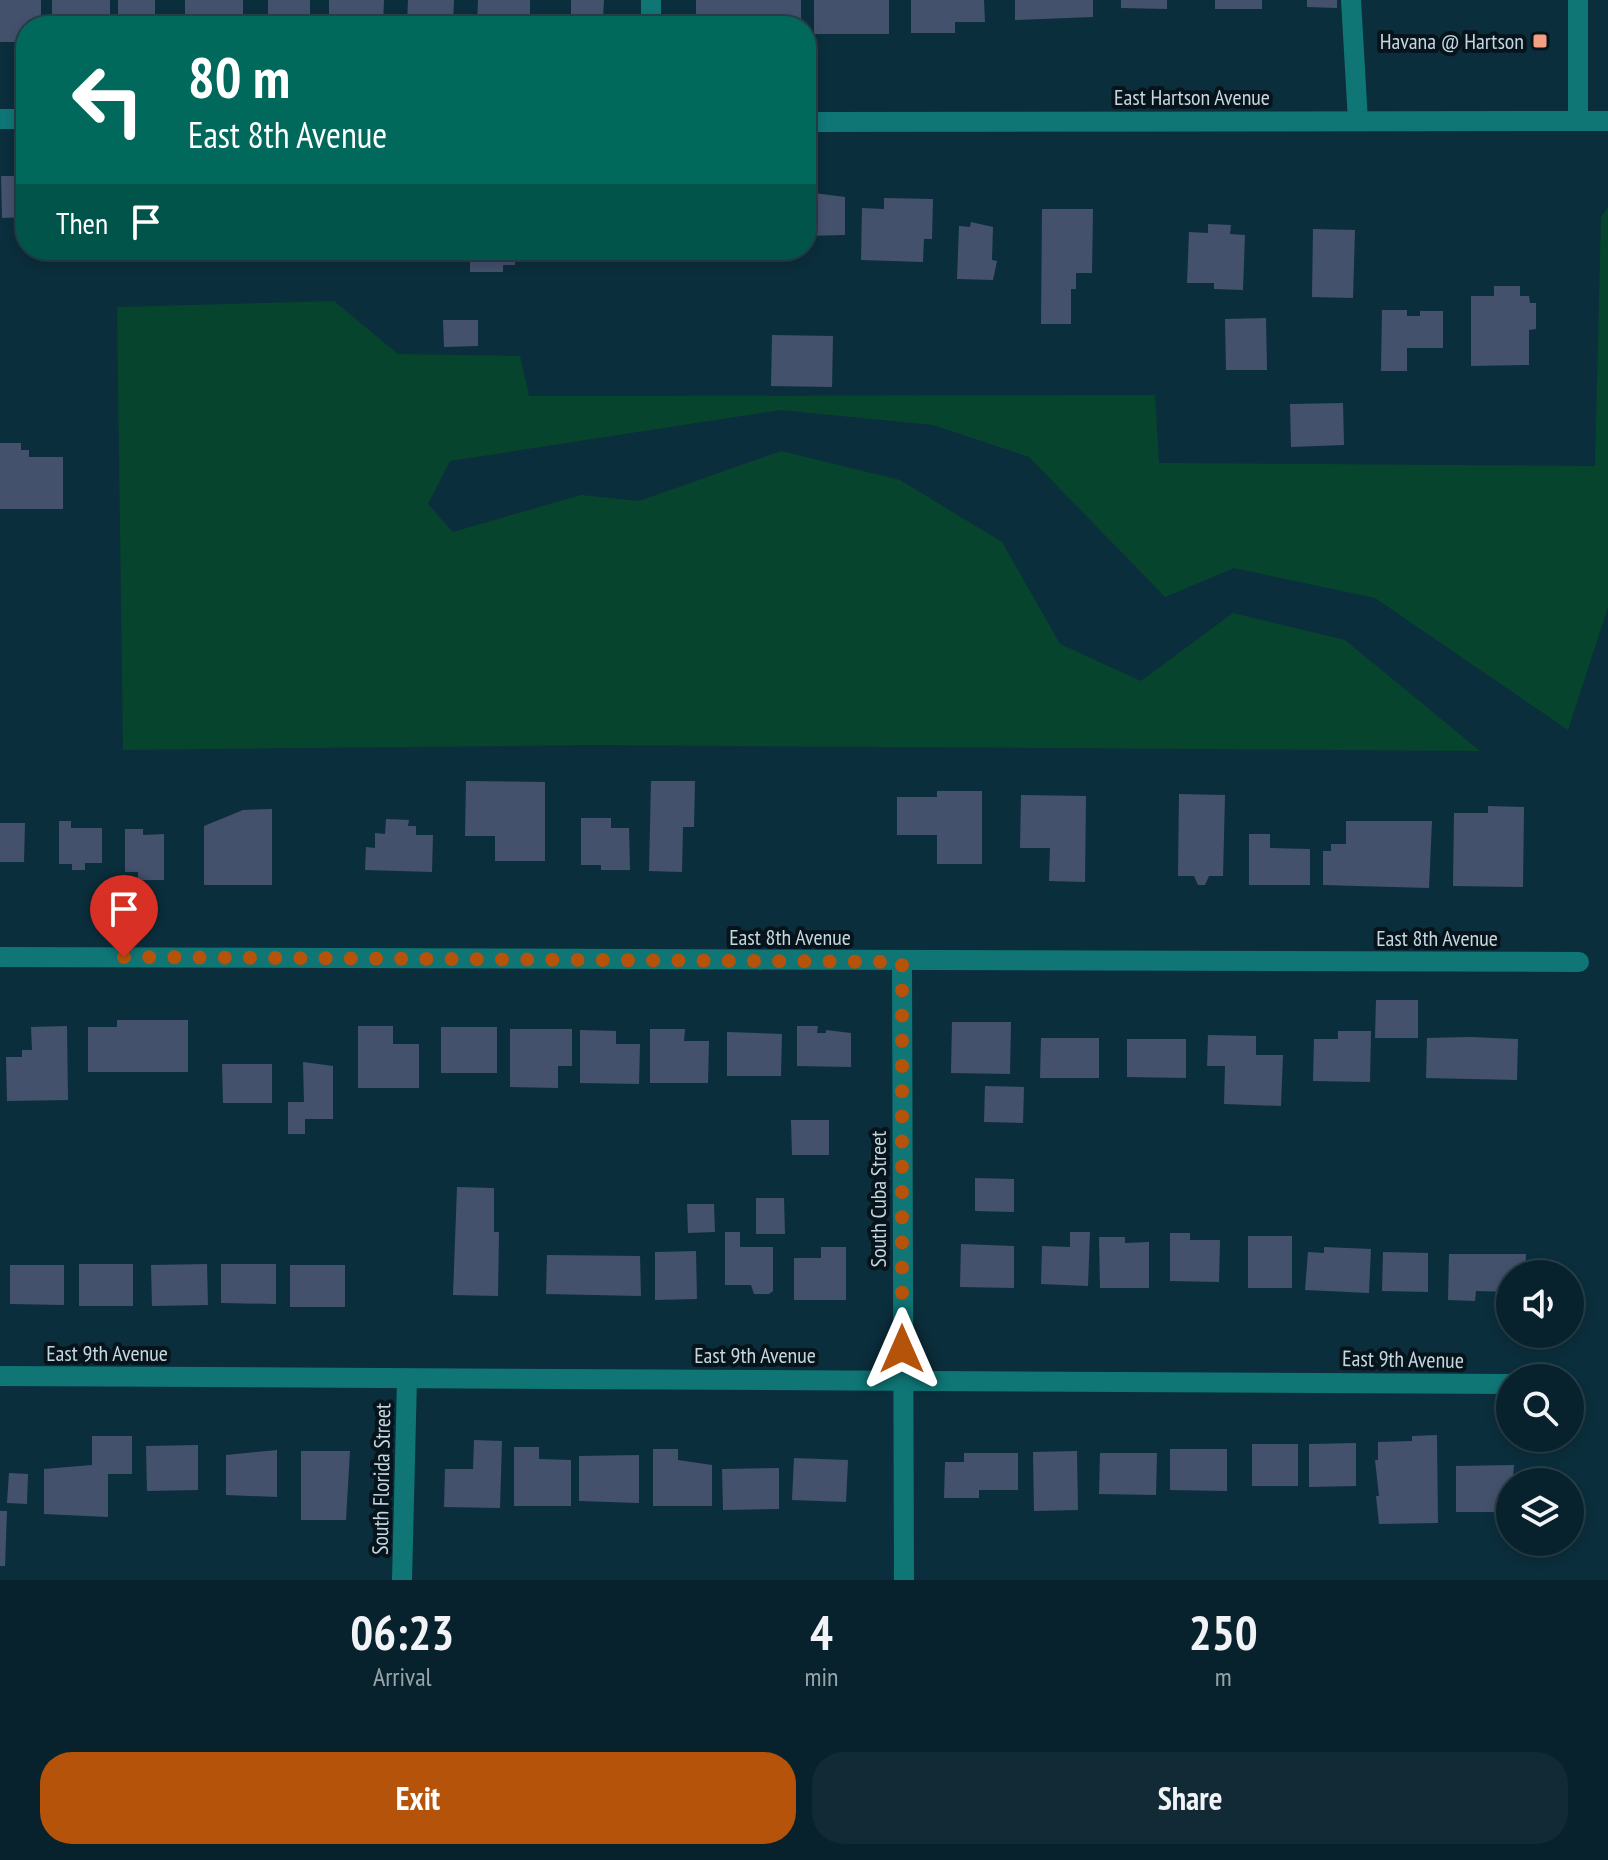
<!DOCTYPE html>
<style>
:root{--surface:#08222d;--page:#112a35;--text:#f1f3f6;--muted:#98a4aa;--line:#293f49;--accent:#b45309}
body{margin:0;font-family:"PT Sans Narrow",sans-serif;background:var(--page);color:var(--text);height:100vh;display:flex;flex-direction:column;font-size:30px;white-space:nowrap}
*{box-sizing:border-box;margin:0}
p{font-size:26px;color:var(--muted)}
.icon{flex:none;width:44px;height:44px;fill:none;stroke:currentColor;stroke-width:2;stroke-linecap:round;stroke-linejoin:round}
.map{position:relative;height:1580px;overflow:hidden}
.panel{display:flex;flex-direction:column;background:var(--surface);flex:1}
.panel>*{flex:none}
.banner{position:absolute;left:16px;top:16px;width:800px;height:244px;border-radius:32px;box-shadow:0 4px 12px #0003,0 0 0 2px var(--line);background:#00695c;color:#fff;overflow:hidden}
.buttons{position:absolute;left:1496px;top:1260px;display:grid;gap:16px}
.buttons a{display:grid;place-items:center;width:88px;height:88px;border-radius:50%;background:var(--surface);box-shadow:0 4px 12px #0003,0 0 0 2px var(--line);font-size:40px}
.pin{position:absolute;display:grid;place-items:center;width:68px;height:68px;color:#fff;margin:-82px -34px;border-radius:50% 50% 50% 0;rotate:-45deg;box-shadow:0 0 8px #0007}
.pin .icon{rotate:45deg}
.me{position:absolute;width:88px;margin:-44px;rotate:0deg;stroke-linejoin:round;filter:drop-shadow(0 0 6px #0008)}
.turn{display:flex;align-items:center;gap:28px;height:168px;padding:0 40px;font-size:36px}
.turn .icon{width:104px;height:104px;stroke-width:2.5}
.turn b{display:block;font-size:56px;line-height:68px}
.then{display:flex;align-items:center;height:76px;padding:0 40px;background:#0003;gap:16px;font-size:30px}
.eta{display:flex;justify-content:space-evenly;align-items:center;height:136px;text-align:center}
.eta b{font-size:48px;font-weight:700;line-height:56px}
.button{display:flex;gap:16px;margin-top:auto;padding:16px 40px}
.button a{flex:1;height:92px;border-radius:32px;background:var(--accent);color:#fff;font-size:32px;font-weight:700;line-height:92px;text-align:center}
.button a+a{background:var(--page);color:var(--text)}
.map>svg:first-child{display:block}
.green{fill:#07442d}
.building{fill:#44516c}
.lines{fill:none;stroke-linecap:round;stroke-linejoin:round}
.minor{stroke:#0f7575;stroke-width:20}
.route{stroke:#b45309;stroke-width:14;stroke-dasharray:0 25.2}
.poi-dot{fill:#f39f84;stroke:#07141b;stroke-width:3}
.labels{text-anchor:middle;stroke-width:8;stroke-linejoin:round;paint-order:stroke}
.poi-label{font-size:22px;fill:#c5d7e0;stroke:#07141b;text-anchor:end}
.street-label{font-size:22px;fill:#c5d7e0;stroke:#07141b}
</style>
<div class="map">
<svg width="1608" height="1580" viewBox="0 0 1608 1580">
<rect width="100%" height="100%" fill="#0b2e3c"/>
<polygon class="green" points="1608,207 1608,607 1568,730 1375,598 1234,568 1165,597 1029,457 933,425 780,410 450,461 428,504 453,532 581,495 639,501 781,451 900,480 1002,542 1060,644 1141,681 1233,613 1345,640 1480,751 594,745 123,750 117,307 334,301 398,354 520,356 529,396 1155,395 1159,463 1595,466 1601,217"/>
<g class="building">
<polygon points="0,0 41,0 41,26 26,26 26,42 0,42"/>
<rect x="52" y="0" width="58" height="26"/>
<polygon points="118,0 155,0 155,22 118,26"/>
<rect x="185" y="0" width="58" height="26"/>
<rect x="268" y="0" width="42" height="26"/>
<polygon points="329,0 384,0 383,26 329,26"/>
<polygon points="408,0 454,0 453,26 407,26"/>
<polygon points="478,0 530,0 530,26 477,26"/>
<polygon points="571,0 604,0 603,17 571,17"/>
<rect x="696" y="0" width="105" height="26"/>
<rect x="814" y="0" width="75" height="34"/>
<polygon points="911,0 984,0 985,22 955,22 955,33 911,33"/>
<polygon points="1015,0 1093,0 1093,17 1015,20"/>
<polygon points="1121,0 1167,0 1167,9 1121,8"/>
<rect x="1215" y="0" width="47" height="9"/>
<polygon points="1307,0 1337,0 1337,8 1307,7"/>
<polygon points="1,176 26,176 26,217 2,218"/>
<polygon points="814,193 845,197 845,235 806,236 806,197 814,197"/>
<polygon points="884,198 933,199 932,239 924,239 923,262 861,260 862,208 884,209"/>
<polygon points="1042,209 1093,209 1092,273 1076,273 1076,289 1071,289 1071,324 1041,324"/>
<polygon points="971,222 993,227 992,260 997,261 993,280 957,279 959,226 970,227"/>
<polygon points="1208,224 1231,225 1230,234 1245,235 1243,290 1214,289 1214,283 1187,283 1189,232 1208,233"/>
<polygon points="1313,229 1355,230 1353,298 1312,297"/>
<polygon points="378,250 437,250 437,259 378,260"/>
<polygon points="470,250 515,250 515,265 503,265 503,272 470,272"/>
<polygon points="625,250 663,250 661,262 625,262"/>
<polygon points="1494,286 1520,286 1520,296 1529,296 1530,303 1536,303 1536,329 1529,330 1529,365 1471,366 1471,296 1494,296"/>
<polygon points="1382,310 1407,310 1407,316 1420,316 1420,311 1443,311 1443,348 1407,348 1407,371 1381,371"/>
<polygon points="1266,318 1267,370 1226,370 1225,319"/>
<polygon points="443,320 478,320 478,346 444,347"/>
<polygon points="772,335 833,336 832,387 771,386"/>
<polygon points="1343,403 1344,445 1291,447 1290,404"/>
<polygon points="0,443 21,443 21,450 29,450 29,457 63,457 63,509 0,509"/>
<polygon points="466,781 545,782 545,861 495,861 495,836 465,836"/>
<polygon points="651,781 695,781 694,827 683,827 682,872 649,871"/>
<polygon points="937,791 982,791 982,864 937,864 937,835 897,835 897,797 937,797"/>
<polygon points="1179,794 1225,795 1223,876 1209,876 1205,885 1198,885 1194,876 1178,876"/>
<polygon points="1021,795 1086,796 1085,882 1049,881 1050,848 1020,848"/>
<polygon points="1488,806 1524,807 1523,887 1453,886 1454,813 1488,813"/>
<polygon points="272,809 272,885 204,885 204,826 243,810"/>
<polygon points="581,818 611,818 611,828 629,828 630,870 601,870 601,865 581,865"/>
<polygon points="386,819 409,820 408,826 416,826 416,835 433,835 432,872 365,870 366,847 375,848 375,833 385,834"/>
<polygon points="59,821 71,821 71,828 102,828 102,863 85,863 85,870 72,870 72,864 59,864"/>
<polygon points="1346,821 1432,821 1429,888 1323,885 1323,851 1331,851 1331,844 1346,844"/>
<polygon points="0,823 25,823 24,862 0,862"/>
<polygon points="125,829 143,829 143,835 164,834 164,880 138,880 138,872 125,872"/>
<polygon points="1249,834 1270,834 1270,848 1310,849 1310,885 1249,885"/>
<polygon points="1376,1000 1418,1000 1418,1038 1375,1038"/>
<polygon points="117,1020 188,1020 188,1072 88,1072 88,1027 117,1027"/>
<polygon points="952,1022 1011,1022 1010,1074 951,1073"/>
<polygon points="67,1026 68,1100 7,1101 6,1057 22,1057 22,1050 32,1050 31,1027"/>
<polygon points="358,1026 393,1026 393,1044 419,1044 419,1088 358,1088"/>
<polygon points="797,1026 818,1026 817,1033 826,1033 826,1030 851,1033 851,1067 797,1066"/>
<rect x="441" y="1027" width="56" height="46"/>
<polygon points="510,1029 572,1029 572,1066 558,1066 558,1088 510,1087"/>
<polygon points="650,1029 685,1029 684,1041 709,1041 708,1083 650,1083"/>
<polygon points="580,1030 616,1031 616,1044 640,1044 639,1084 580,1083"/>
<polygon points="1338,1031 1371,1031 1370,1082 1313,1081 1314,1039 1338,1039"/>
<polygon points="727,1032 782,1034 781,1076 727,1076"/>
<polygon points="1208,1035 1256,1036 1256,1055 1283,1055 1281,1106 1224,1104 1225,1066 1207,1066"/>
<polygon points="1470,1037 1518,1039 1517,1080 1426,1078 1427,1038"/>
<polygon points="1041,1038 1099,1038 1099,1078 1040,1078"/>
<polygon points="1127,1039 1186,1039 1186,1078 1127,1077"/>
<polygon points="303,1062 333,1066 333,1119 305,1119 305,1134 288,1134 288,1102 304,1102"/>
<polygon points="222,1064 272,1064 272,1103 223,1103"/>
<polygon points="985,1086 1024,1087 1023,1123 984,1122"/>
<polygon points="791,1120 829,1120 829,1155 792,1155"/>
<polygon points="975,1178 1014,1179 1014,1212 975,1211"/>
<polygon points="457,1187 494,1188 494,1232 499,1232 498,1296 453,1295"/>
<polygon points="756,1198 784,1198 785,1234 756,1234"/>
<polygon points="687,1204 714,1204 715,1232 688,1233"/>
<polygon points="725,1232 740,1232 740,1247 773,1247 773,1291 769,1294 754,1294 751,1285 725,1285"/>
<polygon points="1070,1232 1090,1232 1088,1286 1041,1284 1042,1246 1070,1247"/>
<polygon points="1170,1233 1190,1233 1190,1240 1220,1240 1219,1282 1170,1281"/>
<rect x="1248" y="1236" width="44" height="52"/>
<polygon points="1099,1237 1125,1237 1125,1243 1149,1242 1149,1288 1100,1288"/>
<polygon points="961,1244 1014,1246 1014,1288 960,1287"/>
<polygon points="821,1247 846,1247 846,1300 794,1300 794,1258 821,1258"/>
<polygon points="1324,1247 1371,1249 1369,1293 1305,1290 1308,1252 1324,1253"/>
<polygon points="696,1251 697,1299 655,1300 655,1252"/>
<polygon points="1383,1252 1428,1253 1428,1292 1382,1291"/>
<polygon points="1449,1254 1526,1254 1525,1274 1510,1274 1510,1292 1476,1291 1475,1301 1448,1300"/>
<polygon points="547,1255 640,1256 641,1296 546,1294"/>
<rect x="79" y="1264" width="54" height="42"/>
<polygon points="207,1264 208,1305 152,1306 151,1265"/>
<polygon points="221,1264 276,1264 276,1304 221,1303"/>
<polygon points="10,1265 64,1265 64,1305 10,1304"/>
<rect x="290" y="1265" width="55" height="42"/>
<polygon points="1437,1435 1438,1523 1379,1524 1376,1496 1379,1496 1375,1460 1378,1460 1378,1442 1412,1441 1412,1436"/>
<polygon points="92,1436 132,1436 132,1474 108,1474 108,1517 44,1514 44,1469 92,1465"/>
<polygon points="474,1440 502,1441 500,1508 444,1507 445,1469 473,1469"/>
<polygon points="1356,1443 1356,1486 1309,1487 1309,1444"/>
<rect x="1252" y="1444" width="46" height="42"/>
<polygon points="198,1445 198,1490 147,1491 146,1446"/>
<polygon points="514,1447 539,1447 539,1459 571,1460 571,1506 514,1506"/>
<polygon points="653,1449 678,1449 678,1460 712,1465 712,1506 653,1506"/>
<polygon points="1170,1449 1227,1449 1227,1491 1170,1490"/>
<polygon points="277,1450 277,1497 226,1495 226,1455"/>
<polygon points="301,1451 350,1451 346,1520 301,1520"/>
<polygon points="1077,1451 1078,1510 1034,1511 1033,1452"/>
<polygon points="964,1453 1018,1453 1018,1490 979,1490 979,1498 944,1498 945,1462 964,1462"/>
<polygon points="1100,1453 1157,1453 1156,1495 1099,1494"/>
<polygon points="639,1455 639,1503 579,1501 579,1456"/>
<polygon points="794,1458 848,1460 846,1502 792,1500"/>
<polygon points="1514,1465 1510,1512 1456,1512 1456,1466"/>
<polygon points="779,1468 779,1509 723,1510 722,1469"/>
<polygon points="9,1473 28,1474 27,1504 7,1503"/>
<polygon points="0,1511 7,1511 5,1566 0,1566"/>
</g>
<g class="lines">
<g class="minor">
<polyline points="1351,0 1358,121"/>
<polyline points="651,26 651,0"/>
<polyline points="0,119 26,119"/>
<polyline points="1578,121 1578,0"/>
<polyline points="806,122 1608,121"/>
<polyline points="0,957 1579,962"/>
<polyline points="902,962 904,1580"/>
<polyline points="0,1376 1510,1384"/>
<polyline points="402,1580 407,1379"/>
</g>
</g>
<g class="lines">
<polyline class="route" points="124,957 902,962 902,1349"/>
</g>
<rect class="poi-dot" x="1532" y="33" width="16" height="16" rx="4"/>
<g class="labels">
<g class="poi-label">
<text x="1524" y="49">Havana @ Hartson</text>
</g>
<g class="street-label">
<text x="1192" y="105">East Hartson Avenue</text>
<text x="790" y="945">East 8th Avenue</text>
<text x="1437" y="946">East 8th Avenue</text>
<text transform="translate(878 1199) rotate(-90)" y="8">South Cuba Street</text>
<text x="107" y="1361">East 9th Avenue</text>
<text x="755" y="1363">East 9th Avenue</text>
<text transform="translate(1403 1359) rotate(1)" y="8">East 9th Avenue</text>
<text transform="translate(381 1479) rotate(-89)" y="8">South Florida Street</text>
</g>
</g>
</svg>
<div class="buttons">
<a><svg class="icon" aria-label="sound" viewBox="0 0 24 24"><path d="M4 9h4l5-4v14l-5-4H4zM17 9q2 3 0 6"/></svg></a>
<a><svg class="icon" aria-label="search" viewBox="0 0 24 24"><circle cx="10" cy="10" r="6"/><path d="M15 15l6 6"/></svg></a>
<a><svg class="icon" aria-label="layers" viewBox="0 0 24 24"><path d="M12 4l9 5-9 5-9-5zM3 14l9 5 9-5"/></svg></a>
</div>
<div class="pin" style="left:124px;top:957px;background:#d93025"><svg class="icon" aria-label="arrive" viewBox="0 0 24 24"><path d="M6 21V4h12l-3 4 3 4H6"/></svg></div>
<svg class="me" style="left:902px;top:1349px" viewBox="-20 -20 40 40"><path d="M0-17L14 15 0 8-14 15z" fill="#b45309" stroke="#fff" stroke-width="4"/></svg>
<div class="banner">
<div class="turn"><svg class="icon" aria-label="left" viewBox="0 0 24 24"><path d="M17 20v-9H6M10 6l-5 5 5 5"/></svg><div><b>80 m</b>East 8th Avenue</div></div>
<div class="then">Then<svg class="icon" aria-label="arrive" viewBox="0 0 24 24"><path d="M6 21V4h12l-3 4 3 4H6"/></svg></div>
</div>
</div>
<section class="panel">
<div class="eta">
<div><b>06:23</b><p>Arrival</p></div>
<div><b>4</b><p>min</p></div>
<div><b>250</b><p>m</p></div>
</div>
<div class="button"><a>Exit</a><a>Share</a></div>
</section>
